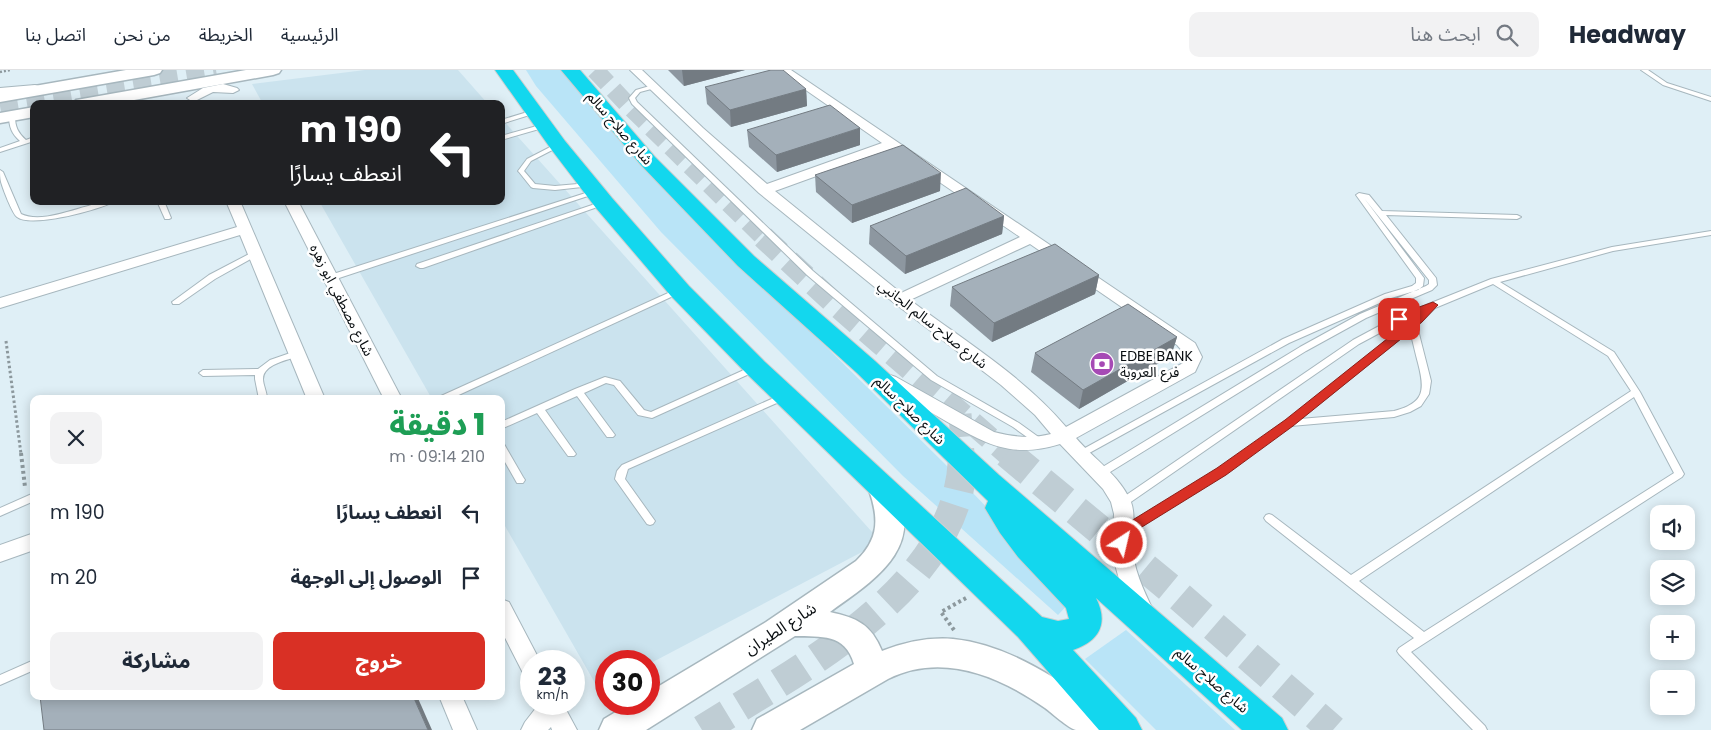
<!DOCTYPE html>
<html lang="ar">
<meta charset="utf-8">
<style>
:root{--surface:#fff;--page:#f2f2f3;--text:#1f2937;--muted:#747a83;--line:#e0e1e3;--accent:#d93025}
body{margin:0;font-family:Poppins,"Noto Sans Arabic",sans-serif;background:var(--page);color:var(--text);direction:rtl;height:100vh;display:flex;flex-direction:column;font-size:19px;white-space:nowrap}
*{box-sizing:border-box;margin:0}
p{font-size:16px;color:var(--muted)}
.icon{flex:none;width:28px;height:28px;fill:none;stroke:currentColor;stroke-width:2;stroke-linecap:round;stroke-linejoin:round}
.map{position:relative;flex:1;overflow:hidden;direction:ltr}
.drawer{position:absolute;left:30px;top:325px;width:475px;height:305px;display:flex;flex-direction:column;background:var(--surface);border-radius:10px;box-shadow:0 2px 12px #0003;direction:rtl}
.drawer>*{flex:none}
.guide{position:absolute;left:30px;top:30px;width:475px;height:105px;border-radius:10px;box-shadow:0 2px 12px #0003;direction:rtl;background:#202124;color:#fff;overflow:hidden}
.tools{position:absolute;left:1650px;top:435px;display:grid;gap:10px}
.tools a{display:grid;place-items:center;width:45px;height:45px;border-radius:10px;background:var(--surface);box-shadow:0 2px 12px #0003;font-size:25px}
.speed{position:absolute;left:520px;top:580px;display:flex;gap:10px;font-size:25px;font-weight:700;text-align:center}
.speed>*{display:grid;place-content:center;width:65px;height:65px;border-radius:50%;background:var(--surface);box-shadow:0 2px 12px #0003;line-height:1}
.speed small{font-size:12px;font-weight:400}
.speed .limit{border:8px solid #d22;background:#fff;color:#111}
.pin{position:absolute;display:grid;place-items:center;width:42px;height:42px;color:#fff;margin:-21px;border-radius:10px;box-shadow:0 2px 8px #0006}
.me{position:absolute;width:55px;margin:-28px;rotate:35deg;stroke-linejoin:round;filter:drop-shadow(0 0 4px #0008)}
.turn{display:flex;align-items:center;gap:18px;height:105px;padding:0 20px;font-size:22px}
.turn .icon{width:65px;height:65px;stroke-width:2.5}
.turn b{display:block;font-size:35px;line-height:42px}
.round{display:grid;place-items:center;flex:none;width:52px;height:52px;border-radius:10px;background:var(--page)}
.summary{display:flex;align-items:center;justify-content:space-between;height:85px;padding:0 20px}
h1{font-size:30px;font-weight:800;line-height:38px;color:#1e9e55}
.cta{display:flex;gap:10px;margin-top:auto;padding:10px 20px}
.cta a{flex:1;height:58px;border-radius:10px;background:var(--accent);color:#fff;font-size:20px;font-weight:800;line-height:58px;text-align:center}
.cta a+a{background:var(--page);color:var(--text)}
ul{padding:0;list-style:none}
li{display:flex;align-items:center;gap:15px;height:65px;padding:0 20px}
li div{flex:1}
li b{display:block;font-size:19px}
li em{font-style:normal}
header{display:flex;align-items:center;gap:30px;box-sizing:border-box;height:70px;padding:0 25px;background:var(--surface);border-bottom:1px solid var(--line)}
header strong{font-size:24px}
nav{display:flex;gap:28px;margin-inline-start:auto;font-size:18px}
.search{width:350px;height:45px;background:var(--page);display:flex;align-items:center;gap:12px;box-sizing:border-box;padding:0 18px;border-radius:10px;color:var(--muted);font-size:19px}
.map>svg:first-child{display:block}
.built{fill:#cbe3ee}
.green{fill:#b9e4f7}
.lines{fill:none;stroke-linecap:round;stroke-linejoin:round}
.secondary-tunnel-far2{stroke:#bfcdd4;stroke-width:18;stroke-dasharray:18 9;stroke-linecap:butt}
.secondary-tunnel-far1{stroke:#bfcdd4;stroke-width:23;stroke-dasharray:23 12;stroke-linecap:butt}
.secondary-tunnel{stroke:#bfcdd4;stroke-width:30;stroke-dasharray:30 15;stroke-linecap:butt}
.lane-casing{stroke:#a7b7be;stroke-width:2}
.street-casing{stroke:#a7b7be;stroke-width:2}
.secondary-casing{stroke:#a7b7be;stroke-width:3}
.highway-casing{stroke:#cecfcf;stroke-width:2}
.path-far2{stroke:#8c989d;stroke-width:2.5;stroke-dasharray:2 2;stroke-linecap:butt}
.path-far1{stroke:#8c989d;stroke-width:3;stroke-dasharray:2.5 2.5;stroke-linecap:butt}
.path{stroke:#8c989d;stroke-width:4;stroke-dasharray:3 3;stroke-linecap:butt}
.lane{fill:#fff;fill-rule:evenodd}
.street{fill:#fff;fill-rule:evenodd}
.secondary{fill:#fff;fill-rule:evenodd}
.highway{fill:#13d7ee;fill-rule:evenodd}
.wall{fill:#8d97a0}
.shaded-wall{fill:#737b82}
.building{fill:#a4b0ba;stroke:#737b82}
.route{fill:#d93025;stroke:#8d1f18}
.labels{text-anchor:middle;stroke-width:5;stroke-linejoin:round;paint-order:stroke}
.street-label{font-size:14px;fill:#090e11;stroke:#fff}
.poi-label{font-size:14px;fill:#090e11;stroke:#fff;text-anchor:start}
.near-street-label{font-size:16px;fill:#090e11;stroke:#fff}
</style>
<header>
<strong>Headway</strong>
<div class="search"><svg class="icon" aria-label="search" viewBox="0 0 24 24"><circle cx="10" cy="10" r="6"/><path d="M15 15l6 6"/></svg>ابحث هنا</div>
<nav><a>الرئيسية</a><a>الخريطة</a><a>من نحن</a><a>اتصل بنا</a></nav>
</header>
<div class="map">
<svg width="1711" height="660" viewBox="0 0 1711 660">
<rect width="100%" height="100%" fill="#dfeff6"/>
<g class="built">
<polygon points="365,0 458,0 488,34 263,34 252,14"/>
<polygon points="501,48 881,472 649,594 649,591 606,591 606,616 599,620 501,449 501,329 432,329 319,131 501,131"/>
</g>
<g class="green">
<polygon points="526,0 561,0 659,112 944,393 1074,528 1058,545 903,406 661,162 536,16"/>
<polygon points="1126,560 1235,660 1156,660 1085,589"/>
</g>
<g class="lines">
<g class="secondary-tunnel-far2">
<polyline points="595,0 626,33 765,169"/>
<polyline points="0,36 216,0"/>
</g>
<g class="secondary-tunnel-far1">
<polyline points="763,167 836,235 1008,384"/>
<polyline points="960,344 963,384"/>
</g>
<g class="secondary-tunnel">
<polyline points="1007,383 1172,520 1333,660"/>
<path d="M 702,660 C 800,599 963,516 963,383"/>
</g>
<g class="lane-casing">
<g id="lane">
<polygon points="1641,0 1648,0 1667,13 1711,27 1711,31 1663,15"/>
<polygon points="653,15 655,16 655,18 640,22 635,28 637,32 813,201 937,306 1019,353 1044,371 1046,373 1044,375 1038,375 1013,357 931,310 807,205 632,34 629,28 636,20"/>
<polygon points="534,40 537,42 536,43 501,54 501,50"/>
<path d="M 12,44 L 15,46 C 15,57 18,63 26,70 L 34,67 L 34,71 L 0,82 L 0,78 L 20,71 C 12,64 9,57 9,46 Z"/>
<polygon points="544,54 546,55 546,57 501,70 501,66"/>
<polygon points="558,73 561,75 560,76 531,91 524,101 535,114 555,116 589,113 591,114 591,116 555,120 533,118 531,117 519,102 518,101 527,89"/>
<path d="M 0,100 L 3,102 L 21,144 C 46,156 88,131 115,131 C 100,140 31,158 17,147 C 12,143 3,119 1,112 C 0,108 0,104 0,100 Z"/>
<polygon points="595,120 598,122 597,123 333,210 330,210 326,208 327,206"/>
<polygon points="1359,123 1369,125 1382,141 1517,145 1521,147 1517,149 1386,145 1436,208 1437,215 1432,220 1366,248 1306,281 1102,407 1096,407 1094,404 1096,401 1300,277 1360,244 1426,216 1429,214 1429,210 1364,128 1424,208 1423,216 1418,220 1391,228 1289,273 1082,387 1076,387 1074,385 1076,383 1283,269 1385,224 1412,216 1416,213 1416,208 1356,125"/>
<polygon points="157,131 164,131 171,148 169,149 165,149"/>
<polygon points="604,131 606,132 606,134 423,198 420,198 416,196 417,194"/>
<path d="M 1711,161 L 1711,165 L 1613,181 L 1500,212 L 1614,282 L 1640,322 L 1684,404 L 1682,407 L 1411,582 L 1485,656 L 1487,660 L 1473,660 L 1399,584 L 1397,581 L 1399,578 L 1414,568 L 1266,451 L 1264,448 L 1266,445 L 1269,444 L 1272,445 L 1351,505 L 1631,321 L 1608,286 L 1493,214 L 1435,238 L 1417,256 L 1431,311 L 1429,324 L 1421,336 L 1410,342 L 1394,347 L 1291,356 L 1225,404 L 1127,465 L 1123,466 L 1119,465 L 1118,462 L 1119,459 L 1219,400 L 1286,351 L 1421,243 L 1402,251 L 1359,274 L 1125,436 L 1122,437 L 1119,436 L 1117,433 L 1119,430 L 1353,270 L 1396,247 L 1491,209 L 1612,177 ZM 1410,261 C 1413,272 1415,282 1418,293 C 1425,320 1425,333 1394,341 L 1300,349 ZM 1634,327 L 1674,403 L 1424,562 L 1359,511 Z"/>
<polygon points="251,183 257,183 258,185 215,209 179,234 173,234 172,232 209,205"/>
<polygon points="677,219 680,219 684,221 450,329 440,328 441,326"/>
<path d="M 296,281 L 300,284 L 299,286 C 288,290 263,294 263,309 C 263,315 267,322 267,329 L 259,329 L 255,309 L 255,305 L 203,306 L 199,303 L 203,300 L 258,299 L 270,290 Z"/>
<polygon points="755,295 759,298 758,300 652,348 638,345 614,315 606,313 584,323 615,365 613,367 607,367 577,326 545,340 576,384 574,386 568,386 537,343 501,359 501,352 575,319 605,307 620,311 644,340 651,342"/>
<polygon points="785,323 788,324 789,326 788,328 628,399 625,409 655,451 653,454 650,455 647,454 615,409 617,401 622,395"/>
<polygon points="501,373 504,374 523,407 525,410 523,413 517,413 501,385"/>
<polygon points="34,423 34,431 0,446 0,438"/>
<polygon points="34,590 34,600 0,615 0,605"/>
</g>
</g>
<g class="street-casing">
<g id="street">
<path d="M 630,0 L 642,0 L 703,58 L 767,114 L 882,73 L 777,0 L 791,0 L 1195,273 L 1202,287 L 1195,302 L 1076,368 C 1094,389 1120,406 1131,432 C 1136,446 1132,460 1132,474 C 1133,498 1143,519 1153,540 L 1150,546 L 1142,549 L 1134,546 L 1121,516 L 1114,491 L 1112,474 L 1114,444 L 1111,432 L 1103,419 L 1060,374 C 1011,389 986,374 944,350 C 924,338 904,327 884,315 L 881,311 L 884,307 L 890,305 L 896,307 L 994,362 C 1013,367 1032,369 1051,364 L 1035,345 L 1001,315 L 893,232 L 759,123 ZM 891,79 L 1020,167 L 901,223 L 775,121 ZM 1030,174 L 1177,275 L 1185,284 L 1185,292 L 1066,357 C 1023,306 963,270 910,230 Z"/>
<polygon points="223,14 237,18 239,20 233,23 213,22 193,32 187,28 203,18"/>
<polygon points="35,15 39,16 41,18 39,20 0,24 0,18"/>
<polygon points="226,131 240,131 325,329 307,329 240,165 0,238 0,228 237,157"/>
<polygon points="284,131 298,131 402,329 384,329"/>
<polygon points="34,463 34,480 0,492 0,475"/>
<polygon points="501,529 509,532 540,591 531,591 531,606 523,603 501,560"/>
<polygon points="439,626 462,626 477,660 453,660"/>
<polygon points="539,634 563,634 577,660 552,660 551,657 548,660 521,660 525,652"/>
</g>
</g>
<g class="secondary-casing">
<g id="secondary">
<polygon points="126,0 162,0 160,3 154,5 0,32 0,22"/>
<polygon points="246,0 281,0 279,3 273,5 112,34 74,34 76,30 82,29"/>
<polygon points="34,37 34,47 0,53 0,43"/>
<path d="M 883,410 L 893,413 C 928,477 876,509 830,542 C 857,548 871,554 882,581 C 905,572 928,567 953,569 C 1003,574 1049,603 1089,631 C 1096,636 1108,642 1113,649 C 1115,652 1117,657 1118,660 C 1105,660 1089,660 1076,660 C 1068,658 1052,643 1045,638 C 999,606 942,582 888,609 L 800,660 L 752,660 L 757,649 L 854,594 C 845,563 821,567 795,566 L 646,660 L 599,660 L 604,649 L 629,634 L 649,634 L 649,622 L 766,552 L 856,491 C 879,469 879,449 869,420 L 873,413 Z"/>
</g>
</g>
<g class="highway-casing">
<path id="highway" d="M 495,0 L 513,0 L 565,71 L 612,128 L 689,216 L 765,292 L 1042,547 L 1058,551 L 1069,549 L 1066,538 L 1018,487 L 1000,463 L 985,438 L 988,431 L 857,303 L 738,196 L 641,95 L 561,0 L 580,0 L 655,87 L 754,186 L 875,291 L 999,405 L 1282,648 L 1288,660 L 1242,660 L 1096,528 C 1109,554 1099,571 1073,580 L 1136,648 L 1142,660 L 1099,660 L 1018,567 L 747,304 L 671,226 L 596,138 L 551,79 Z"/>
</g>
<polyline class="path-far2" points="0,2 10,0"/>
<polyline class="path-far1" points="6,271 21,384"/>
<g class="path">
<polyline points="21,383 25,417"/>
<polyline points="954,560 941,542 966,528"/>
</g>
<use href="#lane" class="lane"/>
<use href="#street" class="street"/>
<use href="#secondary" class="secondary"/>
<use href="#highway" class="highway"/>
</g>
<g class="wall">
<polygon points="668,0 745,0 684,16"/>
<polygon points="705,17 806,19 807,36 731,57 707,34"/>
<polygon points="747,60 860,75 777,102 749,77"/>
<polygon points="815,105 940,121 852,153 816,122"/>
<polygon points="1004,146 1002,164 905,204 869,174 870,156"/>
<polygon points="1099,205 1095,224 992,272 950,236 952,217"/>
<polygon points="1177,267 1171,286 1079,339 1031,302 1035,283"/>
</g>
<g class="shaded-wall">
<polygon points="682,0 745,0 684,16"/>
<polygon points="806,19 807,36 731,57 730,40"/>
<polygon points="860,58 860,75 777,102 776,85"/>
<polygon points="941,103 940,121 852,153 852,135"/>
<polygon points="1004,146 1002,164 905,204 906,186"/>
<polygon points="1099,205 1095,224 992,272 994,253"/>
<polygon points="1177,267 1171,286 1079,339 1083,320"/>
<polygon points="413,626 417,626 432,660 428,660"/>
</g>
<g class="building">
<polygon points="771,0 783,0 806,19 730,40 705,17"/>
<polygon points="830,35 860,58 776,85 747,60"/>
<polygon points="903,75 941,103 852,135 815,105"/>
<polygon points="966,118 1004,146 906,186 870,156"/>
<polygon points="1055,174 1099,205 994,253 952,217"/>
<polygon points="1128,234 1177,267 1083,320 1035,283"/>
<polygon points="40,626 413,626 428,660 44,660"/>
</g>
<polygon class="route" points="1433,232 1438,235 1422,252 1293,356 1226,405 1129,465 1127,477 1122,478 1117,477 1115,473 1118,459 1217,398 1285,350 1417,245 1402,251 1395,251 1393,249 1395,246"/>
<defs>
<g id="bank-disc" transform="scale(1.25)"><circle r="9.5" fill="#a64ab5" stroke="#fff"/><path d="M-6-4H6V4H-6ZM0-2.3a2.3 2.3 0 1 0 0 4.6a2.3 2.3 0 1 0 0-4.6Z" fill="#fff"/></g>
</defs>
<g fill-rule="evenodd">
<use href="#bank-disc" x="1102" y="294"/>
</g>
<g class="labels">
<g class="street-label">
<text transform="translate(620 58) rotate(49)" y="5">شارع صلاح سالم</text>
<text transform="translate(342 230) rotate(63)" y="5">شارع مصطفي ابو زهره</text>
<text transform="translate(933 254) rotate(38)" y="5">شارع صلاح سالم الجانبي</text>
<text transform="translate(910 340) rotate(44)" y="5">شارع صلاح سالم</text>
<text transform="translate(1212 610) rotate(41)" y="5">شارع صلاح سالم</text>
</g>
<g class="poi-label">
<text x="1120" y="291">EDBE BANK<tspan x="1120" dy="16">فرع العروبة</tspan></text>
</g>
<g class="near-street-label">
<text transform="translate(780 558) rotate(-33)" y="6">شارع الطيران</text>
</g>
</g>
</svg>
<div class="tools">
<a><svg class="icon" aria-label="sound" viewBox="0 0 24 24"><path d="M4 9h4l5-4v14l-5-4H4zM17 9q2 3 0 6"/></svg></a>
<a><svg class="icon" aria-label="layers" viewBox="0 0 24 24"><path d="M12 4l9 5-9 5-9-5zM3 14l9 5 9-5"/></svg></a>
<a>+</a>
<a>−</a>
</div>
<div class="speed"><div>23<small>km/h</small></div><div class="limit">30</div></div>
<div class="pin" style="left:1399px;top:249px;background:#d93025"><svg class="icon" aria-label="arrive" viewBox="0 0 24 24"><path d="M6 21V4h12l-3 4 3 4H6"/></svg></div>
<svg class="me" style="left:1122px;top:473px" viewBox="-20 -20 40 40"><circle r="17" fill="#d93025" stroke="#fff" stroke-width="3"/><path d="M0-11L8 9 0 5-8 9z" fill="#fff"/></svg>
<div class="guide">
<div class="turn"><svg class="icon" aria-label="left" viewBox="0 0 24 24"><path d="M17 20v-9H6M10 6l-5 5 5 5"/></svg><div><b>190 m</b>انعطف يسارًا</div></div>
</div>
<section class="drawer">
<div class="summary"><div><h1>1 دقيقة</h1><p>210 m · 09:14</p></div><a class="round"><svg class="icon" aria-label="close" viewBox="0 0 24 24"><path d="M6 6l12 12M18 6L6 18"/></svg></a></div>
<ul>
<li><svg class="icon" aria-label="left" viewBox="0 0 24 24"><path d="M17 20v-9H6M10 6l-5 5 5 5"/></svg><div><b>انعطف يسارًا</b></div><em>190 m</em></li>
<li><svg class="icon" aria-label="arrive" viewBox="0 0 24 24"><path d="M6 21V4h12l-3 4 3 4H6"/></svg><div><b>الوصول إلى الوجهة</b></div><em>20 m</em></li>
</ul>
<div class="cta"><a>خروج</a><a>مشاركة</a></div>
</section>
</div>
